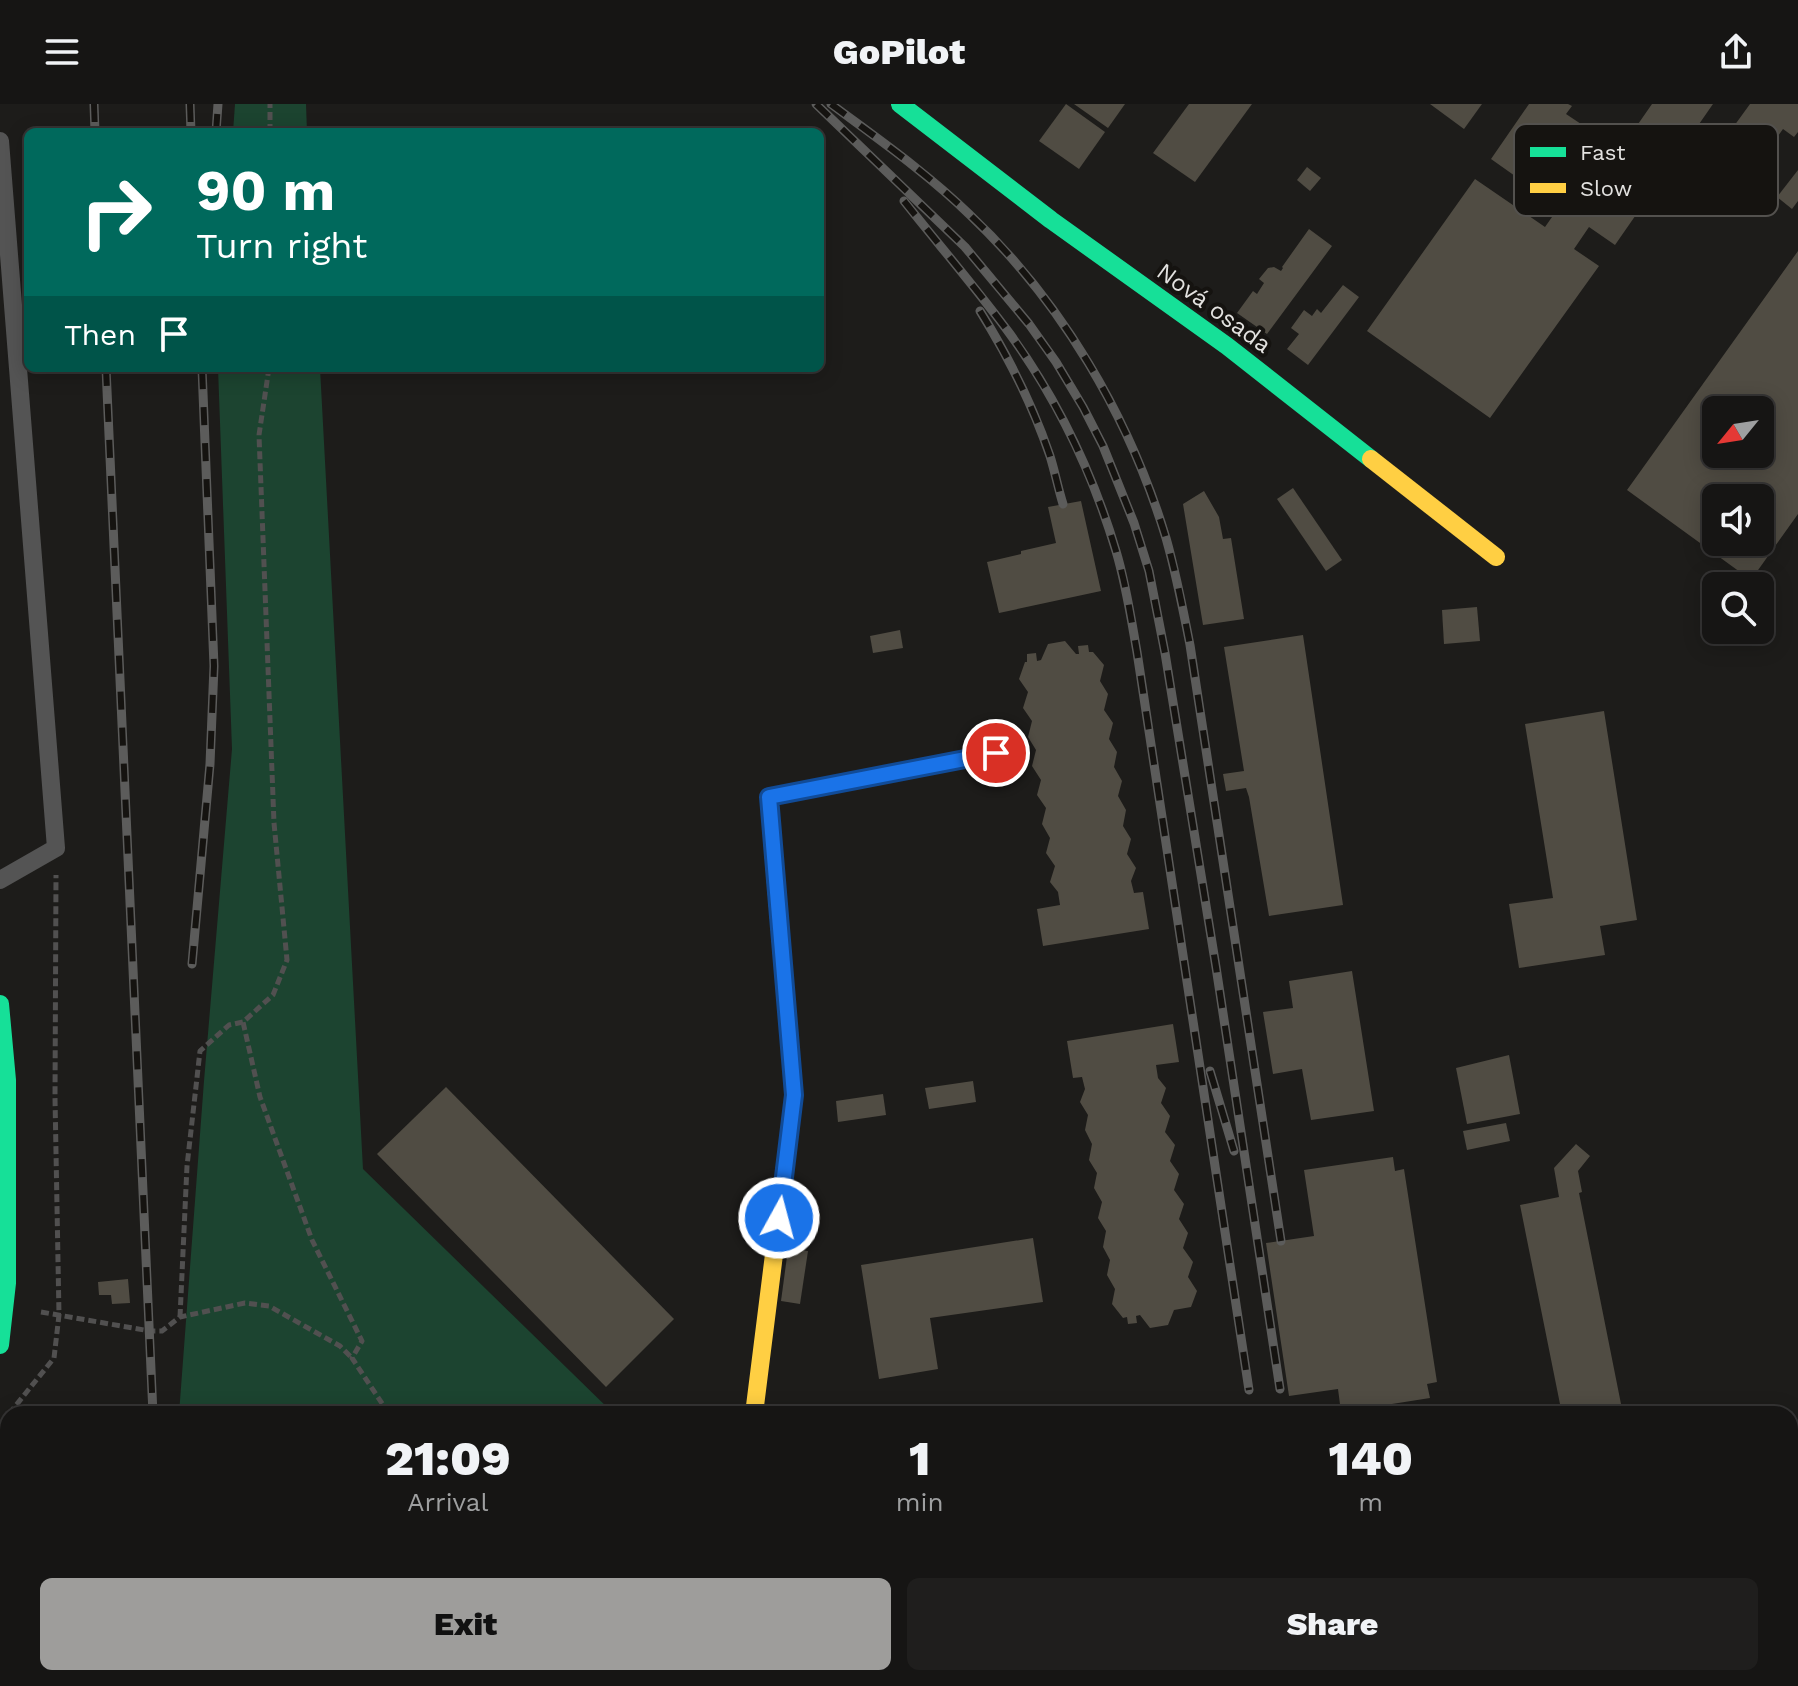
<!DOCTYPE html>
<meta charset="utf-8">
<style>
:root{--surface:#161514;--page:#1f1e1d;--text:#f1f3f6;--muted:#9e9fa0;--line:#353434;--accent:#9e9d9b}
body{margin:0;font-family:"Work Sans",sans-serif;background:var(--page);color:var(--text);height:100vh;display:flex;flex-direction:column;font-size:30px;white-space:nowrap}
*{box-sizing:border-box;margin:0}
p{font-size:26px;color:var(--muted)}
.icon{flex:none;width:44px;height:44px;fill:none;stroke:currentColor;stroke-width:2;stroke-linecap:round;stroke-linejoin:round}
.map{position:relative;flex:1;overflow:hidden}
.sheet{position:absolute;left:0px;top:1302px;width:1798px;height:280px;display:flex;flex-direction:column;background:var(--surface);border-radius:24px 24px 0 0;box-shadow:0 4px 20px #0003,0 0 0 2px var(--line)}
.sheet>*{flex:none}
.guide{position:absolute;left:24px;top:24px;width:800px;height:244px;border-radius:12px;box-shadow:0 4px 20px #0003,0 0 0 2px var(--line);background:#00695c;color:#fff;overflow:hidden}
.needle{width:52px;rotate:240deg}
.controls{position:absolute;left:1702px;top:292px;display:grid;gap:16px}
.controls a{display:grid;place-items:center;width:72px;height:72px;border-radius:12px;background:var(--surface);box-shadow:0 4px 20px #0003,0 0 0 2px var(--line);font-size:40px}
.pin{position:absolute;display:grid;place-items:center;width:68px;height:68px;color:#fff;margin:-34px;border:4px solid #fff;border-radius:50%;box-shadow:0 2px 8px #0007}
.me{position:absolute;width:88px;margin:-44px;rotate:7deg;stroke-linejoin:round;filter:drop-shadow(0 0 6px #0008)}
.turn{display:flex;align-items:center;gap:28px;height:168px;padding:0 40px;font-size:36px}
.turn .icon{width:104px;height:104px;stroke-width:2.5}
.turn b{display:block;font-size:56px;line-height:68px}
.then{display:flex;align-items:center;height:76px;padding:0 40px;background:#0003;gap:16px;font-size:30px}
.eta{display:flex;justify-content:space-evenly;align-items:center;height:136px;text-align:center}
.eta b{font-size:48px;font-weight:800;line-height:56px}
.primary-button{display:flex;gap:16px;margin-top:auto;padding:16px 40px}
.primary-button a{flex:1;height:92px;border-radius:12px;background:var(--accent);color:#111;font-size:32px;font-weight:800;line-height:92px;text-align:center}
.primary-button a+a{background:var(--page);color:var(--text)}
header{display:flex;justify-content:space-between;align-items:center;height:104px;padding:0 40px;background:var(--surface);font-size:36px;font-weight:800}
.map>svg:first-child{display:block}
.forest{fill:#1c4430}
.building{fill:#504c43;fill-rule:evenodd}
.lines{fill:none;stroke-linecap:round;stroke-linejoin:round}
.path{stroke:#515050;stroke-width:5;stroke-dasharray:8 4;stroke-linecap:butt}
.lane{stroke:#545454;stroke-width:18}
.street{stroke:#545454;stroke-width:34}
.fast{stroke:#16e098;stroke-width:18}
.slow{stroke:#ffcf43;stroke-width:18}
.rail-casing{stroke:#5c5c5b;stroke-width:9}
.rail{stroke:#151310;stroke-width:6;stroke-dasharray:18;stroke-linecap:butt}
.route-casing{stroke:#114b97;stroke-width:20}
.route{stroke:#1a73e8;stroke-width:14}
.labels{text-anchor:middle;stroke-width:8;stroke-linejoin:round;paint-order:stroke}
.street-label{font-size:24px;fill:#e3e2e0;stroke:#151310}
.key{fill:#151310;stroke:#53514e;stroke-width:2}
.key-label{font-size:22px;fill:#e3e2e0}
</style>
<header><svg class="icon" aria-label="menu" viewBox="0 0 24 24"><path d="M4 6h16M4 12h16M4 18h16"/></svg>GoPilot<svg class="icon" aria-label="share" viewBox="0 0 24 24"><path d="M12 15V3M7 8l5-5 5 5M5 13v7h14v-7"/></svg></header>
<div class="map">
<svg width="1798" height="1582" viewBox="0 0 1798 1582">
<rect width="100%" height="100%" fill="#1d1c1a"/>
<g class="forest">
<polygon points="235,0 306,0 307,28 233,28"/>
<polygon points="218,264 320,264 363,1065 614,1310 179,1310 204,977 232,645"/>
<polygon points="178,1574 700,1574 701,1582 178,1582"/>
</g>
<g class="building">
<polygon points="1066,0 1105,28 1079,65 1039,37"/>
<polygon points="1074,0 1125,0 1108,24"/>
<polygon points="1189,0 1252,0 1195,78 1153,49"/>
<polygon points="1430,0 1482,0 1464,25"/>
<polygon points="1529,0 1568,0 1572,2 1566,10 1620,46 1652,0 1713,0 1615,141 1589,123 1574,145 1599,162 1490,314 1367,227 1475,75 1545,123 1559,103 1491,55"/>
<polygon points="1750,0 1798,0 1798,28 1794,33 1783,25 1755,64 1721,40"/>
<polygon points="1307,63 1321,74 1310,87 1297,76"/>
<polygon points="1798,66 1798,97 1792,105 1777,93"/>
<polygon points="1309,125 1332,142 1267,230 1237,209 1253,187 1257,190 1264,179 1259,175 1268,164 1274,163 1281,167 1283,164 1282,163"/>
<path d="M 1798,147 L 1798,410 L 1751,476 L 1627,386 ZM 1716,306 L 1760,306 L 1760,350 L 1716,350 ZM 1716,394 L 1760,394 L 1760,438 L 1716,438 Z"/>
<polygon points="1343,181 1359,193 1308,261 1287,245 1299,230 1291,224 1304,206 1312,212 1317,205 1321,209"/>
<polygon points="1293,384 1342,456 1326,467 1277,395"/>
<polygon points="1204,387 1219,413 1223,435 1231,434 1244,515 1203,521 1183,400"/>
<polygon points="1081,397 1101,487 999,509 987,458 1021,450 1021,447 1056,439 1048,403"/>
<polygon points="1477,503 1480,537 1444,540 1442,506"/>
<polygon points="900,526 903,544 873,549 870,532"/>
<polygon points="1303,531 1343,801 1269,812 1249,693 1246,684 1226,687 1223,670 1244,667 1224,543"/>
<polygon points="1065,537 1076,550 1079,550 1078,542 1088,541 1089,548 1093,548 1104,561 1100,577 1108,590 1104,606 1113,619 1109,635 1117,648 1114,663 1122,677 1118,692 1126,706 1123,722 1131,735 1127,750 1136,764 1131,777 1134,789 1143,788 1149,825 1043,842 1037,805 1060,801 1058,788 1050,778 1055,762 1046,749 1050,734 1042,720 1046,704 1037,691 1041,676 1032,662 1036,646 1028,633 1032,617 1023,604 1028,588 1019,575 1025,558 1027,558 1027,550 1036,549 1037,557 1041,556 1048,540"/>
<polygon points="1604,607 1637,816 1600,822 1605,851 1519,864 1509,800 1553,794 1525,620"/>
<polygon points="1352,867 1374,1007 1311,1016 1302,965 1273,970 1263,908 1293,904 1289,877"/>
<polygon points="1173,920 1179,958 1156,961 1158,974 1166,984 1161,999 1170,1012 1165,1028 1175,1041 1170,1057 1179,1070 1174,1086 1184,1100 1179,1115 1188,1129 1183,1144 1193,1158 1188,1173 1197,1187 1191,1203 1174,1206 1168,1221 1150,1224 1140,1211 1136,1212 1137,1219 1128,1220 1127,1213 1123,1214 1112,1200 1115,1185 1107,1171 1110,1156 1103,1143 1106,1127 1098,1114 1102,1098 1094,1084 1097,1069 1089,1056 1092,1040 1085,1026 1088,1011 1080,998 1085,985 1082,973 1073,974 1067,937"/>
<polygon points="1509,951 1520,1010 1467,1020 1456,964"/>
<polygon points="973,977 976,998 929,1005 925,984"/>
<polygon points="446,983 674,1215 606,1283 377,1050"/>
<polygon points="883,990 886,1011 838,1018 836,997"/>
<polygon points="1506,1019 1510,1037 1467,1046 1463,1027"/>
<polygon points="1576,1040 1590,1052 1578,1067 1582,1088 1579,1089 1623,1310 1562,1310 1520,1101 1559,1093 1554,1064"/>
<polygon points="1393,1053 1395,1067 1404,1065 1437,1278 1427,1280 1430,1294 1341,1308 1338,1285 1289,1292 1266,1139 1314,1132 1304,1066"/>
<polygon points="1033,1134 1043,1198 930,1214 938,1265 879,1275 861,1161"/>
<polygon points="788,1145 808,1147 800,1200 781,1197"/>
<polygon points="128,1175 130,1199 112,1200 111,1191 99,1191 98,1178"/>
</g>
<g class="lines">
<g class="path">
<polyline points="270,28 270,0"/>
<polyline points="269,264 259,331 274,719 287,856 273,891 243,918 260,993 312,1136 362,1237 352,1254 389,1310"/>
<polyline points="41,1208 150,1227 162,1227 180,1213 245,1199 269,1202 340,1242 352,1254"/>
<polyline points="180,1213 187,1062 200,947 229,921 243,918"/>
<polyline points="9,1310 54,1254 59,1211 55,994 56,771"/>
<polyline points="0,1321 8,1312"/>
</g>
<polyline class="lane" points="0,37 56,744 0,776"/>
<polyline class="street" points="718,1582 719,1574"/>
<g class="fast">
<polyline points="900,0 1051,116 1227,242 1371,355"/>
<polyline points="776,780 769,693 996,649"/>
<polyline points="0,900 7,976 7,1179 0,1241"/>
</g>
<g class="slow">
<polyline points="1371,355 1496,453"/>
<polyline points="754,1310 794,991 776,780"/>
</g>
<g class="rail-casing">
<g id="rail">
<polyline points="94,0 95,28"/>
<polyline points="190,0 191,28"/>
<polyline points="816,0 965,143 1029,220 1056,258 1083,303 1103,342 1134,419 1149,467 1165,549 1216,863 1280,1285"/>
<path d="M 831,0 C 878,35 927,69 969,110 C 1062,198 1129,312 1166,434 C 1176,469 1183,505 1190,541 L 1281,1137"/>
<polyline points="216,28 218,0"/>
<path d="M 904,97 C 939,141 976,184 1010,230 C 1057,295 1093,370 1116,447 C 1126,480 1131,514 1137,548 L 1249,1286"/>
<path d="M 980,207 C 1008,252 1033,302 1050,352 C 1055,368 1058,384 1063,400"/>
<polyline points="106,264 153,1310"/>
<polyline points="192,860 210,660 214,562 202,264"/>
<polyline points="1210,967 1234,1047"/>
<polyline points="165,1574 166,1582"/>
</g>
</g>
<use href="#rail" class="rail"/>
</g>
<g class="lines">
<g class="route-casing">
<polyline id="route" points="779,1114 794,991 769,693 996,649"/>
</g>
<use href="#route" class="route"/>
</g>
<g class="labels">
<g class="street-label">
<text transform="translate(1214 204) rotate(36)" y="8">Nová osada</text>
</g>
</g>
<rect x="1514" y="20" width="264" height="92" rx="12" class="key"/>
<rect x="1530" y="43" width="36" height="10" fill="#16e098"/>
<rect x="1530" y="79" width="36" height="10" fill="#ffcf43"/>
<g class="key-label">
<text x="1580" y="56">Fast</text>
<text x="1580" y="92">Slow</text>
</g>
</svg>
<div class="controls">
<a><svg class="needle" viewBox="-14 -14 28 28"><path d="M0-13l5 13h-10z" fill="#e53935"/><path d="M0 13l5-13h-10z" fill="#9e9fa0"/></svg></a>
<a><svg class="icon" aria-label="sound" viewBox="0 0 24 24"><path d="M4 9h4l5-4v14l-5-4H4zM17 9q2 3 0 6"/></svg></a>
<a><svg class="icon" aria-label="search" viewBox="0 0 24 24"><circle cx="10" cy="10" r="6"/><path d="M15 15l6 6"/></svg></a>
</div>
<div class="pin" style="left:996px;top:649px;background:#d93025"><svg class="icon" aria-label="arrive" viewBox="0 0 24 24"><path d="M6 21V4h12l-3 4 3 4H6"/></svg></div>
<svg class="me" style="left:779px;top:1114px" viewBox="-20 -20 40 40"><circle r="17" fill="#1a73e8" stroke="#fff" stroke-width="3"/><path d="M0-11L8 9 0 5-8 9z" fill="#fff"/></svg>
<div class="guide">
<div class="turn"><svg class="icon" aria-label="right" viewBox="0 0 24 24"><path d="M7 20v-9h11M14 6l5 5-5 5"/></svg><div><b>90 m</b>Turn right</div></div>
<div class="then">Then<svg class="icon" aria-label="arrive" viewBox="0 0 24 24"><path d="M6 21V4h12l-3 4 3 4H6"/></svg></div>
</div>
<section class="sheet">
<div class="eta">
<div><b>21:09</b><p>Arrival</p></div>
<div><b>1</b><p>min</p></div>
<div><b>140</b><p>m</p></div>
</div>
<div class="primary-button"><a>Exit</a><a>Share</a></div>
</section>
</div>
